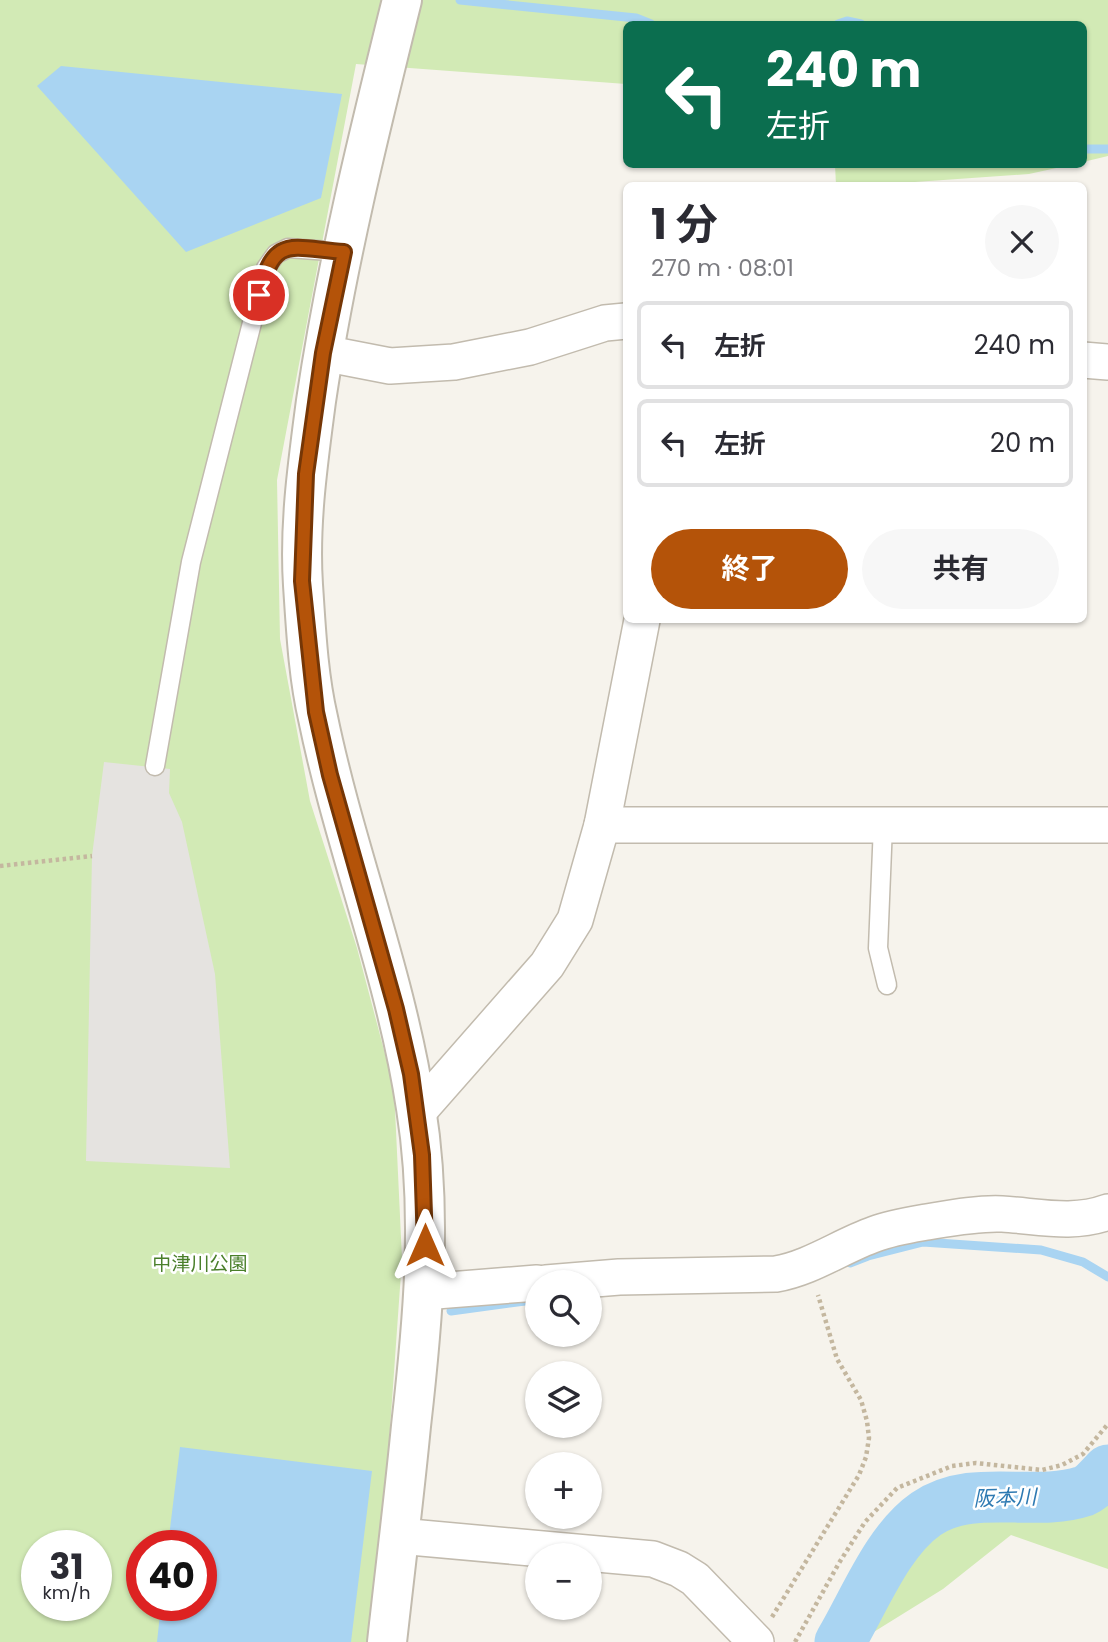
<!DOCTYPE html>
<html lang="ja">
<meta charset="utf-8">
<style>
:root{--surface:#fff;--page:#f7f7f7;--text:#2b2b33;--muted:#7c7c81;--line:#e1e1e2;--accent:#b45309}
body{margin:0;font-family:Poppins,"Noto Sans JP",sans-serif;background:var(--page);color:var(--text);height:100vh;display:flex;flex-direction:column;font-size:26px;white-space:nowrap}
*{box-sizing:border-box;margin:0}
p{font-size:23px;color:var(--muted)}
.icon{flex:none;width:38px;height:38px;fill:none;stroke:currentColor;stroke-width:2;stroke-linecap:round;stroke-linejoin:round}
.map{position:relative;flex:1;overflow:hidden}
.drawer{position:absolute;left:623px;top:182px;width:464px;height:441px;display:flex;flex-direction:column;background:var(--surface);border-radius:10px;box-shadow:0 2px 5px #0004}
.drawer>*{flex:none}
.top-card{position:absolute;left:623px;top:21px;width:464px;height:147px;border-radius:10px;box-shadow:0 2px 5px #0004;background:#0b6e4f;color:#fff;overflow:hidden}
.tools{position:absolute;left:525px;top:1270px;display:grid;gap:14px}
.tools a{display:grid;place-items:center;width:77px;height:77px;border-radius:50%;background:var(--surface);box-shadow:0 2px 5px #0004;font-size:35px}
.speed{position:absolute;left:21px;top:1530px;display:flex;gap:14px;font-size:35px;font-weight:700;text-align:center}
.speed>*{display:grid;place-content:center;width:91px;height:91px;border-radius:50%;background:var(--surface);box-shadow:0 2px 5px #0004;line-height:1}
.speed small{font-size:18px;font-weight:400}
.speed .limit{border:10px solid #d22;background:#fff;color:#111}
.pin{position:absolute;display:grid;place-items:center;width:60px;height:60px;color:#fff;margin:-30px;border:4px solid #fff;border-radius:50%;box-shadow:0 2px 7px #0007}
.me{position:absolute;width:77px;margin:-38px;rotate:0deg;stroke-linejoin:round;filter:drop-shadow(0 0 5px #0008)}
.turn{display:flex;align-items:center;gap:24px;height:147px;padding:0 28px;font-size:32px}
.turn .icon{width:91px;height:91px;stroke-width:2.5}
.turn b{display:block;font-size:49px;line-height:60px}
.round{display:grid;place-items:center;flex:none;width:74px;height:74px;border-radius:37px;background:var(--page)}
.overview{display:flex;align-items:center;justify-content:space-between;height:119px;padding:0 28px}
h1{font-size:42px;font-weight:700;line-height:52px}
.button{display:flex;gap:14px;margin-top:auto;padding:14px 28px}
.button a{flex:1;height:80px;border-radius:42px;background:var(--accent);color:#fff;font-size:28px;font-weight:700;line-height:80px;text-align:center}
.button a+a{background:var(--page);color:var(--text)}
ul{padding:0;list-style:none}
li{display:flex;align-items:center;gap:21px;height:88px;margin:0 14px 10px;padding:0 14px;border:4px solid var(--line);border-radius:10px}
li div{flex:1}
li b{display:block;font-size:26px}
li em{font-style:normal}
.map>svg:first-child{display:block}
.green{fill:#d2eab5;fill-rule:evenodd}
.parking{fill:#e5e3e0}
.water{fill:#a9d4f2}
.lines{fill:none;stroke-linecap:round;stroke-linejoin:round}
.stream{stroke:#a9d4f2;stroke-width:9}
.river{stroke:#a9d4f2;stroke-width:51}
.service-casing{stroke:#c2bbae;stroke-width:21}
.minor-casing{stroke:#c2bbae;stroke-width:38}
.tertiary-casing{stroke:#c2bbae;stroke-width:42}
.path{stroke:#c4b79f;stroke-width:4.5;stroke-dasharray:3.5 3.5;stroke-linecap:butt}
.service{stroke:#fff;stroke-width:18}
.minor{stroke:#fff;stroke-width:35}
.tertiary{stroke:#fff;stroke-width:38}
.route-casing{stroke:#753606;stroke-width:18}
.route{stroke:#b45309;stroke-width:12}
.labels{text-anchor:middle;stroke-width:5;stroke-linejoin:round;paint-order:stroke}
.park-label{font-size:19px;fill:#4a7f2a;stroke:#fff}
.water-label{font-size:21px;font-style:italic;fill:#2e7ab2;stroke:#fff}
</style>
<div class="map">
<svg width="1108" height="1642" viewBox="0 0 1108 1642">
<rect width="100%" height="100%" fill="#f6f3ec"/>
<g class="green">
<path d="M 0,0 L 1108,0 L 1108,156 L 1083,162 L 1083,24 L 626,24 L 626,84 L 356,64 L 277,480 L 280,639 L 310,801 L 357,948 L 394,1088 L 402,1259 L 388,1457 L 368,1642 L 0,1642 ZM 37,1545 L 96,1545 L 96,1605 L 37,1605 ZM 142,1545 L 201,1545 L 201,1605 L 142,1605 Z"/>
<polygon points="835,165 835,164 1070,165 1029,174 858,186 836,185"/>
<polygon points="1108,1478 1108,1569 1011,1535 943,1589 864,1638 897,1577 961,1509 1088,1504"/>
</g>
<polygon class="parking" points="104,762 170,769 169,793 182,822 215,974 230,1168 86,1161 92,856"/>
<g class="water">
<polygon points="61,66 342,94 321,198 186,252 37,86"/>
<polygon points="180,1447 372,1471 351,1642 157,1642 161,1605 201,1605 201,1545 168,1545"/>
</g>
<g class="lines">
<g class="stream">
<polyline points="460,0 636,18 651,24"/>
<polyline points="838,24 847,21 861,24"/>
<polyline points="1083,149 1108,149"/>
<polyline points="850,1263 868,1256 923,1242 1041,1250 1083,1262 1108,1277"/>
<polyline points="451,1311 525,1301"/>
</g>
<path class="river" d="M 840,1642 C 864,1602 887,1541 926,1514 C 973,1482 1033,1508 1084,1491 C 1092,1488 1101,1477 1108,1470"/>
<g class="service-casing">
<g id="service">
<polyline points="155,766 191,562 266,268 276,254 288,248 343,252"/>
<polyline points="883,825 878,948 887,985"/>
</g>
</g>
<g class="minor-casing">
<g id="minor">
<polyline points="323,353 390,366 454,362 530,347 605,323 626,321"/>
<polyline points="1083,360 1108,362"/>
<polyline points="602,825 1108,825"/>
<polyline points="417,1113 547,965 575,920 602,825 642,620"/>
<path d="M 546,1283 L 619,1277 L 776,1274 C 811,1268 841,1246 875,1234 C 891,1228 910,1225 927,1222 C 951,1218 977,1213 1002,1214 C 1038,1216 1073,1225 1108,1212"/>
<polyline points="423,1292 537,1283"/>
<polyline points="399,1536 653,1559 679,1569 695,1579 756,1642"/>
</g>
</g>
<g class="tertiary-casing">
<path id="tertiary" d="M 387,1642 C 395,1570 404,1498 411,1426 C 423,1321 433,1213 416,1108 C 396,975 345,849 318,718 C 308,675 306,629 303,585 C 299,524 308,462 316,401 C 336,266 369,133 402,0"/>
</g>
<g class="path">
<polyline points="0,866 92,856"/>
<polyline points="772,1617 859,1475 866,1457 869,1438 867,1421 861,1400 837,1359 818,1295"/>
<polyline points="795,1642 839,1563 865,1522 897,1488 952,1466 976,1463 1042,1470 1062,1465 1083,1454 1108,1424"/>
</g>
<use href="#service" class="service"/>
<use href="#minor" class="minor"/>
<use href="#tertiary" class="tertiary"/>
</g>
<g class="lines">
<g class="route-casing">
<path id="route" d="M 259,295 C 274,234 290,248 344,252 L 323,353 L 306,474 L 302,581 L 316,712 L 330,775 L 396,1009 L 411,1074 L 422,1155 L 425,1245"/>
</g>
<use href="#route" class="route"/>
</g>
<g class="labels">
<g class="park-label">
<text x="200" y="1270">中津川公園</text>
</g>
<g class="water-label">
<text transform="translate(1005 1498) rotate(-2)" y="7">阪本川</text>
</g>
</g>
</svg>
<div class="tools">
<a><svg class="icon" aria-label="search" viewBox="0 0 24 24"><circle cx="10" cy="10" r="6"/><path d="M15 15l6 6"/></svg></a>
<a><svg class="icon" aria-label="layers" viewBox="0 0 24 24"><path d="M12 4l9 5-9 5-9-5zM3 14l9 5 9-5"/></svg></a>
<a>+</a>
<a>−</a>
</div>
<div class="speed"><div>31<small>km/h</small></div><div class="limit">40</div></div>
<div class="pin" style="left:259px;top:295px;background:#d93025"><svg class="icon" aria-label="arrive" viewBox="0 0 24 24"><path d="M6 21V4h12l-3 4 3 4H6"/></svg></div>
<svg class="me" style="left:425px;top:1245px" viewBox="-20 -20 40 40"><path d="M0-17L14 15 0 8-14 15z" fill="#b45309" stroke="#fff" stroke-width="4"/></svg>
<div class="top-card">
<div class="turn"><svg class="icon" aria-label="left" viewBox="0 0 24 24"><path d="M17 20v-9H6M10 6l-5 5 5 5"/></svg><div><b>240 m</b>左折</div></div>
</div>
<section class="drawer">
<div class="overview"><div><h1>1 分</h1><p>270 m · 08:01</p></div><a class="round"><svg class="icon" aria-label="close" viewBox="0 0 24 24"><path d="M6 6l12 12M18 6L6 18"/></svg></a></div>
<ul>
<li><svg class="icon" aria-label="left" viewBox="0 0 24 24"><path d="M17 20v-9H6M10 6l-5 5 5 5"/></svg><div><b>左折</b></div><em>240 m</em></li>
<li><svg class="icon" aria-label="left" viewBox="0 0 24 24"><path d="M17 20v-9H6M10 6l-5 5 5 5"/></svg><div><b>左折</b></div><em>20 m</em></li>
</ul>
<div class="button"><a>終了</a><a>共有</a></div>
</section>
</div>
